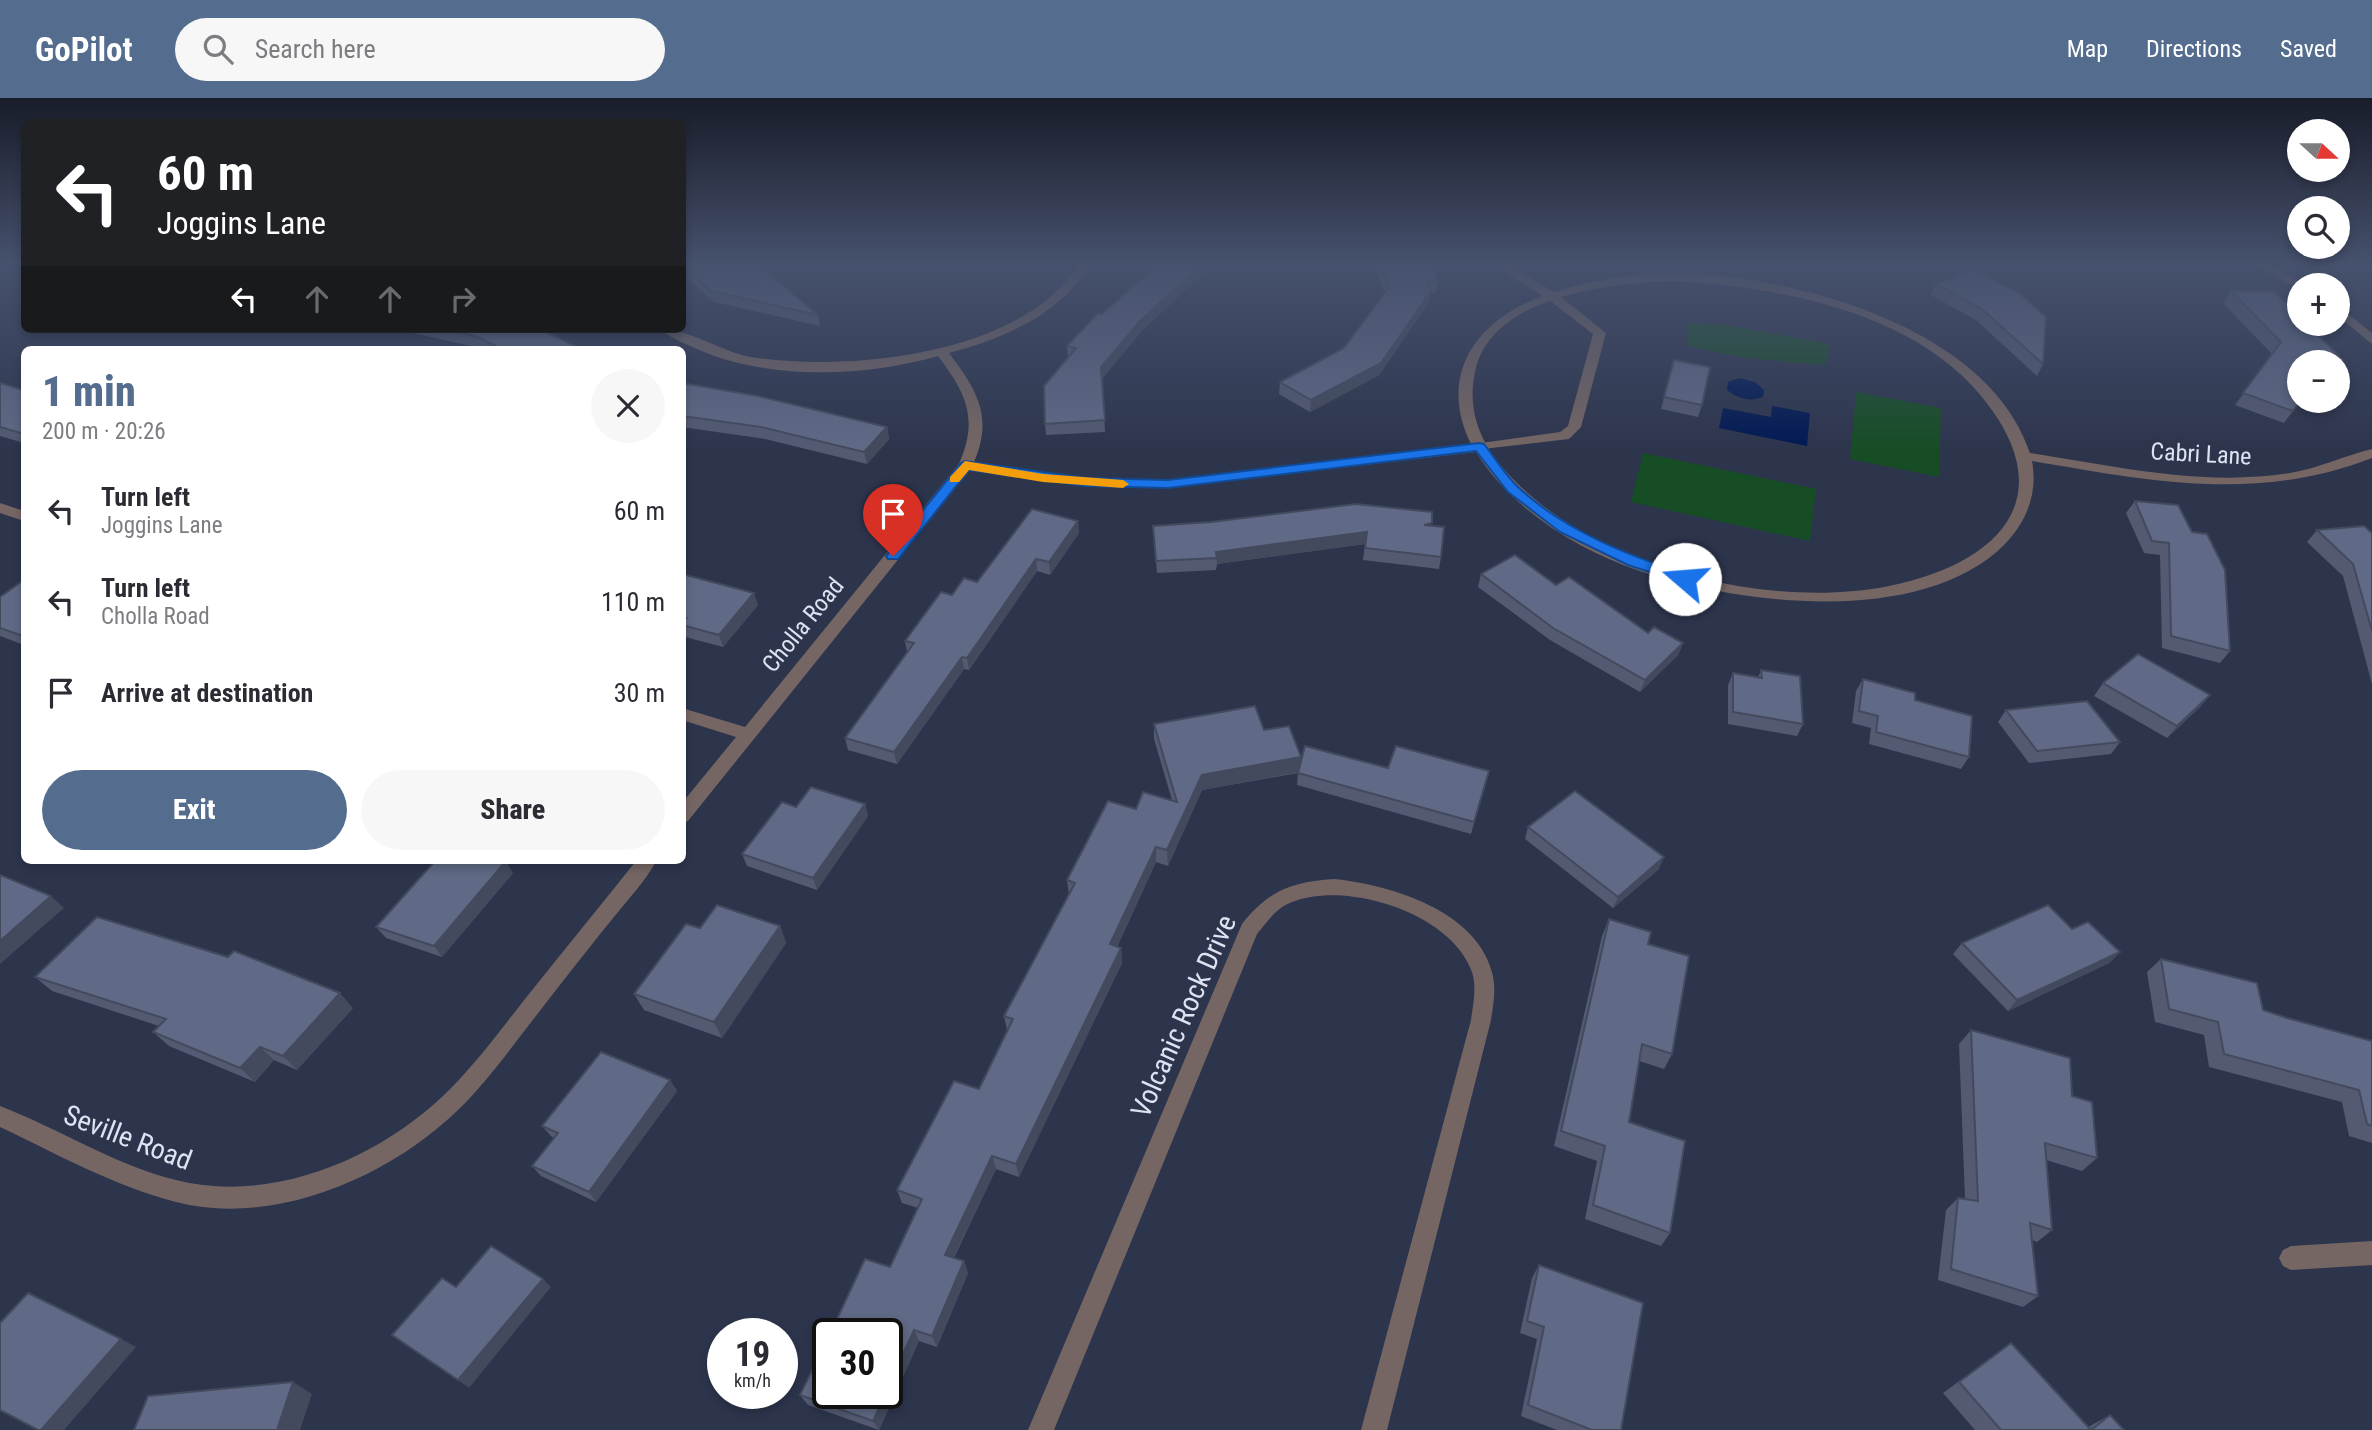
<!DOCTYPE html>
<meta charset="utf-8">
<style>
:root{--surface:#fff;--page:#f7f7f7;--text:#2b2b33;--muted:#7c7c81;--accent:#546c8d}
body{margin:0;font-family:"Roboto Condensed",sans-serif;background:var(--page);color:var(--text);height:100vh;display:flex;flex-direction:column;font-size:26px;white-space:nowrap}
*{box-sizing:border-box;margin:0}
p{font-size:23px;color:var(--muted)}
.icon{flex:none;width:38px;height:38px;fill:none;stroke:currentColor;stroke-width:2;stroke-linecap:round;stroke-linejoin:round}
.map{position:relative;flex:1;overflow:hidden}
.panel{position:absolute;left:21px;top:248px;width:665px;height:518px;display:flex;flex-direction:column;background:var(--surface);border-radius:10px;box-shadow:0 4px 10px #0003}
.panel>*{flex:none}
.hud{position:absolute;left:21px;top:21px;width:665px;height:214px;border-radius:10px;box-shadow:0 4px 10px #0003;background:#202124;color:#fff;overflow:hidden}
.needle{width:46px;rotate:111deg}
.tools{position:absolute;left:2287px;top:21px;display:grid;gap:14px}
.tools a{display:grid;place-items:center;width:63px;height:63px;border-radius:50%;background:var(--surface);box-shadow:0 4px 10px #0003;font-size:35px}
.speed{position:absolute;left:707px;top:1220px;display:flex;gap:14px;font-size:35px;font-weight:700;text-align:center}
.speed>*{display:grid;place-content:center;width:91px;height:91px;border-radius:50%;background:var(--surface);box-shadow:0 4px 10px #0003;line-height:1}
.speed small{font-size:18px;font-weight:400}
.speed .limit{border:4px solid #111;border-radius:10px;background:#fff;color:#111}
.pin{position:absolute;display:grid;place-items:center;width:60px;height:60px;color:#fff;margin:-72px -30px;border-radius:50% 50% 50% 0;rotate:-45deg;box-shadow:0 0 7px #0007}
.pin .icon{rotate:45deg}
.me{position:absolute;width:77px;margin:-38px;rotate:288deg;stroke-linejoin:round;filter:drop-shadow(0 0 5px #0008)}
.turn{display:flex;align-items:center;gap:24px;height:147px;padding:0 21px;font-size:32px}
.turn .icon{width:91px;height:91px;stroke-width:2.5}
.turn b{display:block;font-size:49px;line-height:60px}
.lanes{display:flex;align-items:center;height:66px;padding:0 21px;background:#0003;justify-content:center;gap:35px;direction:ltr}
.lanes .off{opacity:.35}
.round{display:grid;place-items:center;flex:none;width:74px;height:74px;border-radius:37px;background:var(--page)}
.headline{display:flex;align-items:center;justify-content:space-between;height:119px;padding:0 21px}
h1{font-size:42px;font-weight:800;line-height:52px;color:var(--accent)}
.cta{display:flex;gap:14px;margin-top:auto;padding:14px 21px}
.cta a{flex:1;height:80px;border-radius:42px;background:var(--accent);color:#fff;font-size:28px;font-weight:800;line-height:80px;text-align:center}
.cta a+a{background:var(--page);color:var(--text)}
ul{padding:0;list-style:none}
li{display:flex;align-items:center;gap:21px;height:91px;padding:0 21px}
li div{flex:1}
li b{display:block;font-size:26px}
li em{font-style:normal}
header{display:flex;align-items:center;gap:42px;box-sizing:border-box;height:98px;padding:0 35px;background:var(--accent);color:#fff}
header strong{font-size:33px}
nav{display:flex;gap:38px;margin-inline-start:auto;font-size:24px}
.search{width:490px;height:63px;background:var(--page);display:flex;align-items:center;gap:18px;box-sizing:border-box;padding:0 24px;border-radius:38px;color:var(--muted);font-size:26px}
.map>svg:first-child{display:block}
.green{fill:#164d25}
.water{fill:#011953}
.lines{fill:none;stroke-linecap:round;stroke-linejoin:round}
.lane{fill:#756664;fill-rule:evenodd}
.street{fill:#756664;fill-rule:evenodd}
.wall{fill:#535a72}
.shaded-wall{fill:#434a5d}
.building{fill:#606985;stroke:#434a5d;stroke-width:2}
.route{fill:#1a73e8;stroke:#114b97;stroke-width:2}
.slow{fill:#f59e0b}
.labels{text-anchor:middle;stroke-width:7;stroke-linejoin:round;paint-order:stroke}
.street-label{font-size:24px;fill:#dee3f3;stroke:#2d354d}
.near-street-label{font-size:28px;fill:#dee3f3;stroke:#2d354d}
</style>
<header>
<strong>GoPilot</strong>
<div class="search"><svg class="icon" aria-label="search" viewBox="0 0 24 24"><circle cx="10" cy="10" r="6"/><path d="M15 15l6 6"/></svg>Search here</div>
<nav><a>Map</a><a>Directions</a><a>Saved</a></nav>
</header>
<div class="map">
<svg width="2372" height="1332" viewBox="0 0 2372 1332">
<rect width="100%" height="100%" fill="#2d354d"/>
<g class="green">
<polygon points="1686,225 1721,226 1830,246 1825,267 1745,260 1688,248"/>
<polygon points="1856,294 1941,310 1939,379 1850,361"/>
<polygon points="1643,355 1816,391 1810,443 1631,404"/>
</g>
<g class="water">
<path d="M 1739,280 L 1755,284 L 1764,292 L 1763,299 C 1749,304 1739,301 1727,292 L 1728,284 Z"/>
<polygon points="1772,308 1810,315 1807,348 1719,330 1723,310 1771,319"/>
</g>
<g class="lines">
<polygon class="lane" points="1548,195 1556,195 1606,235 1581,329 1569,341 1474,352 1474,346 1560,334 1568,328 1593,236 1548,201"/>
<g class="street">
<path d="M 1079,165 L 1091,165 C 1061,217 1004,240 949,255 C 976,291 994,318 974,364 L 1086,380 L 1168,382 L 1471,346 C 1437,277 1476,222 1543,198 L 1490,165 L 1505,165 L 1554,194 C 1592,182 1634,175 1674,175 C 1793,177 1988,228 2030,355 C 2114,368 2204,389 2290,375 C 2319,370 2344,358 2372,351 L 2372,360 C 2255,405 2151,383 2032,363 C 2038,395 2027,423 2005,446 C 1923,529 1741,507 1640,473 C 1578,452 1511,411 1476,354 L 1168,390 L 1086,388 L 970,372 L 688,723 L 682,725 L 682,705 L 736,639 L 682,622 L 682,610 L 745,629 L 959,366 C 979,320 966,295 938,258 C 860,280 762,283 688,247 C 678,242 667,238 660,231 C 690,231 719,253 751,259 C 846,274 1024,258 1079,165 ZM 1674,183 C 1778,189 1912,213 1982,299 C 2065,401 1997,466 1889,488 C 1830,500 1762,495 1703,481 C 1636,465 1572,436 1521,389 C 1487,357 1465,321 1475,274 C 1491,197 1611,185 1674,183 Z"/>
<polygon points="2252,165 2267,165 2306,187 2296,190"/>
<polygon points="2338,208 2372,235 2372,246 2338,218"/>
<polygon points="0,405 24,413 24,423 0,415"/>
<path d="M 636,763 L 656,763 C 647,781 631,798 618,814 C 591,847 565,880 539,914 C 513,947 488,983 458,1012 C 388,1080 273,1129 176,1104 C 114,1088 57,1056 0,1029 L 0,1008 C 60,1031 114,1067 176,1082 C 270,1106 376,1062 444,997 C 477,965 504,927 533,891 C 567,848 602,806 636,763 Z"/>
<path d="M 1334,781 C 1391,787 1479,813 1493,878 C 1496,893 1493,908 1491,922 L 1387,1332 L 1361,1332 L 1471,922 C 1473,907 1477,889 1472,874 C 1452,815 1346,782 1292,804 C 1276,810 1267,824 1257,836 L 1054,1332 L 1028,1332 L 1242,826 C 1269,792 1292,784 1334,781 Z"/>
<polygon points="2372,1143 2372,1167 2291,1172 2283,1168 2279,1160 2283,1152 2291,1148"/>
</g>
</g>
<g class="wall">
<polygon points="682,165 818,217 820,228 714,204 682,176"/>
<polygon points="1371,165 1430,165 1438,183 1436,195 1430,195 1429,204 1379,277 1310,314 1279,296 1280,284 1344,250 1385,194"/>
<polygon points="2366,165 2372,165 2372,171"/>
<polygon points="1973,171 2043,266 2037,278 1976,222 1931,197 1936,186"/>
<polygon points="2231,193 2300,264 2293,313 2284,325 2235,307 2272,256 2223,205"/>
<polygon points="407,231 553,231 553,232 548,235 584,252 485,252 480,250 409,234"/>
<polygon points="1141,234 1102,280 1105,334 1046,337 1045,326 1068,259 1067,248"/>
<polygon points="1674,262 1702,307 1698,319 1661,311"/>
<polygon points="0,285 24,292 24,345 0,338"/>
<polygon points="682,285 887,329 889,341 867,366 765,341 682,329"/>
<polygon points="2302,303 2315,303 2312,307"/>
<polygon points="2135,403 2178,407 2230,553 2220,565 2162,550 2160,457 2144,455 2126,415"/>
<polygon points="1078,423 1079,435 1050,477 1037,473 969,572 964,571 897,666 848,652 845,640 907,554 905,543 952,497 977,484"/>
<polygon points="1432,427 1441,459 1439,471 1363,462 1365,446 1217,466 1216,472 1157,475 1153,428"/>
<polygon points="2317,432 2372,435 2372,586 2343,478 2307,444"/>
<polygon points="682,476 758,507 723,549 685,539 682,533"/>
<polygon points="1481,476 1556,487 1648,535 1683,545 1678,557 1640,594 1550,542 1478,489"/>
<polygon points="24,482 24,547 0,538 0,499"/>
<polygon points="1761,572 1803,626 1797,638 1728,626 1728,587 1733,575 1758,580"/>
<polygon points="1863,581 1969,659 1961,671 1869,646 1871,630 1852,625 1856,593"/>
<polygon points="2103,585 2210,597 2200,609 2167,640 2094,598"/>
<polygon points="2006,612 2120,644 2111,656 2029,665 1998,624"/>
<polygon points="1154,626 1264,632 1300,668 1489,673 1471,736 1297,687 1298,675 1202,692 1168,768 1156,764 1117,849 1121,850 1122,865 1019,1079 996,1071 954,1160 964,1163 968,1175 937,1249 919,1243 879,1332 808,1307 800,1297 890,1169 918,1110 902,1105 897,1092 979,991 1008,933 1007,932 1004,918 1069,797 1067,782 1136,711 1172,702 1154,641"/>
<polygon points="865,706 868,718 817,792 747,768 742,756 796,709"/>
<polygon points="1528,729 1659,771 1613,810 1525,741"/>
<polygon points="513,775 442,859 386,840 376,829"/>
<polygon points="1609,821 1648,846 1672,956 1664,971 1639,963 1629,1024 1670,1135 1661,1148 1585,1121 1597,1063 1554,1048 1602,838"/>
<polygon points="780,828 786,845 722,940 644,912 634,896"/>
<polygon points="2072,831 2120,854 2109,865 2008,913 1953,856 1962,845"/>
<polygon points="2161,861 2263,912 2287,920 2372,943 2372,1045 2349,1038 2342,1004 2209,969 2204,937 2155,924 2147,874"/>
<polygon points="35,879 353,910 297,972 274,962 255,984 169,948 153,934 159,928 52,893"/>
<polygon points="1971,932 2072,998 2097,1060 2082,1073 2046,1062 2052,1132 2037,1144 2032,1142 2038,1198 2023,1209 1938,1182 1946,1112 1958,1100 1965,1101 1959,946"/>
<polygon points="670,982 677,993 596,1104 541,1078 532,1068 554,1040 551,1038 542,1028"/>
<polygon points="1539,1167 1621,1332 1557,1332 1521,1318 1537,1241 1520,1235 1532,1180"/>
<polygon points="2011,1245 2088,1329 2110,1317 2124,1332 1975,1332 1943,1295"/>
</g>
<g class="shaded-wall">
<polygon points="1203,165 1215,165 1141,234 1102,281 1101,269 1140,223"/>
<polygon points="1431,193 1429,204 1379,277 1310,314 1311,302"/>
<polygon points="535,231 553,231 553,232 538,240"/>
<polygon points="887,329 889,341 867,366 864,354"/>
<polygon points="1078,423 1079,435 1050,477 1049,464"/>
<polygon points="1367,434 1366,446 1217,466 1216,454"/>
<polygon points="1036,461 1037,473 969,572 967,560"/>
<polygon points="754,495 758,507 723,549 719,537"/>
<polygon points="1683,545 1678,557 1640,594 1645,582"/>
<polygon points="962,559 964,571 897,666 894,654"/>
<polygon points="2210,597 2200,609 2167,640 2177,628"/>
<polygon points="1301,659 1299,674 1202,692 1168,768 1167,752 1202,677"/>
<polygon points="865,706 868,718 817,792 813,780"/>
<polygon points="1156,749 1156,764 1111,861 1110,846"/>
<polygon points="1664,759 1659,771 1613,810 1618,799"/>
<polygon points="506,763 513,775 442,859 434,848"/>
<polygon points="51,798 64,810 0,866 0,843"/>
<polygon points="780,828 786,845 722,940 714,924"/>
<polygon points="1121,850 1122,865 1019,1079 1016,1066"/>
<polygon points="2120,854 2109,865 2008,913 2017,902"/>
<polygon points="340,895 353,910 297,972 283,958"/>
<polygon points="260,949 274,962 255,984 240,970"/>
<polygon points="670,982 677,993 596,1104 589,1094"/>
<polygon points="992,1058 996,1071 949,1169 945,1157"/>
<polygon points="964,1163 968,1175 937,1249 932,1238"/>
<polygon points="543,1181 551,1189 469,1290 458,1282"/>
<polygon points="914,1232 919,1243 879,1332 873,1323 886,1295 887,1295 887,1291"/>
<polygon points="121,1241 136,1249 64,1332 41,1332"/>
<polygon points="293,1284 312,1296 300,1332 277,1332"/>
</g>
<g class="building">
<polygon points="682,165 756,165 818,217 711,193 682,167"/>
<polygon points="1160,165 1203,165 1140,223 1101,269 1105,322 1045,326 1044,288 1076,250 1067,248 1098,215 1102,216"/>
<polygon points="1378,165 1430,165 1438,183 1426,184 1431,193 1381,265 1311,302 1280,284 1344,250 1389,189"/>
<polygon points="1973,171 2019,195 2046,219 2043,266 1982,211 1936,186"/>
<polygon points="2231,193 2274,193 2300,219 2300,226 2307,226 2343,262 2338,269 2338,264 2300,264 2300,303 2293,313 2243,295 2281,244"/>
<polygon points="444,231 539,231 584,252 504,252 475,238"/>
<polygon points="1674,262 1710,269 1702,307 1664,299"/>
<polygon points="0,285 24,292 24,336 0,329"/>
<polygon points="682,285 758,298 887,329 864,354 761,329 682,318"/>
<polygon points="2135,403 2178,407 2192,434 2207,436 2225,472 2230,553 2171,538 2169,445 2152,443"/>
<polygon points="1356,406 1432,414 1432,425 1424,427 1444,429 1441,459 1365,450 1367,434 1216,454 1217,460 1156,463 1153,428 1211,424"/>
<polygon points="1032,411 1078,423 1049,464 1036,461 967,560 962,559 894,654 845,640 914,545 905,543 941,494 952,497 964,480 977,484"/>
<polygon points="2364,428 2372,435 2372,533 2353,466 2317,432"/>
<polygon points="1515,457 1556,487 1569,479 1648,535 1654,529 1683,545 1645,582 1553,530 1481,476"/>
<polygon points="682,476 754,495 719,537 682,527 682,524 686,520 682,519"/>
<polygon points="24,482 24,537 23,538 0,530 0,499"/>
<polygon points="2138,556 2210,597 2177,628 2103,585"/>
<polygon points="1761,572 1800,578 1803,626 1733,614 1733,575 1762,580"/>
<polygon points="1863,581 1915,595 1915,602 1972,618 1969,659 1876,634 1878,618 1859,613"/>
<polygon points="2087,603 2120,644 2037,653 2006,612"/>
<polygon points="1255,608 1264,632 1289,628 1301,659 1202,677 1167,752 1156,749 1110,846 1121,850 1016,1066 992,1058 945,1157 964,1163 932,1238 914,1232 887,1291 887,1236 830,1236 865,1161 890,1169 922,1101 897,1092 954,983 979,991 1013,921 1004,918 1075,785 1067,782 1108,703 1136,711 1143,694 1177,704 1154,626"/>
<polygon points="1305,648 1388,670 1396,648 1489,673 1474,724 1298,675"/>
<polygon points="811,689 865,706 813,780 742,756 782,704 796,709"/>
<polygon points="1575,693 1664,759 1618,799 1528,729"/>
<polygon points="435,763 506,763 434,848 376,829"/>
<polygon points="0,777 51,798 0,843"/>
<polygon points="717,807 780,828 714,924 634,896 686,826 700,830"/>
<polygon points="2048,807 2072,831 2088,824 2120,854 2017,902 1962,845"/>
<polygon points="97,819 228,859 234,853 340,895 283,958 260,949 240,970 153,934 166,921 35,879"/>
<polygon points="1609,821 1651,834 1648,846 1689,858 1672,956 1642,946 1629,1024 1685,1043 1670,1135 1593,1107 1605,1048 1561,1033"/>
<polygon points="2161,861 2257,885 2263,912 2287,920 2372,943 2372,1028 2367,1026 2359,992 2224,956 2218,924 2169,911"/>
<polygon points="1971,932 2070,960 2072,998 2092,1004 2097,1060 2045,1045 2052,1132 2030,1125 2038,1198 1951,1171 1958,1100 1978,1103"/>
<polygon points="601,954 670,982 589,1094 532,1068 558,1035 542,1028"/>
<polygon points="491,1148 543,1181 458,1282 392,1237 442,1180 456,1189"/>
<polygon points="1539,1167 1643,1205 1621,1332 1592,1332 1528,1307 1544,1229 1527,1223"/>
<polygon points="28,1195 121,1241 41,1332 38,1332 0,1312 0,1225"/>
<polygon points="828,1240 828,1295 886,1295 873,1323 800,1297"/>
<polygon points="2011,1245 2091,1332 2001,1332 1959,1284"/>
<polygon points="293,1284 277,1332 134,1332 148,1298"/>
<polygon points="2110,1317 2124,1332 2091,1332"/>
</g>
<linearGradient id="sky" x2="0" y2="1"><stop stop-color="#191d2a"/><stop offset="0.47" stop-color="#46516d"/><stop offset="1" stop-color="#46516d" stop-opacity="0"/></linearGradient>
<rect width="2372" height="352" fill="url(#sky)"/>
<path class="route" d="M 1479,345 L 1484,346 C 1495,360 1505,377 1518,389 C 1565,433 1629,458 1689,477 L 1689,484 L 1680,484 L 1628,467 L 1560,434 L 1508,394 L 1476,353 L 1168,390 L 1086,388 L 969,372 L 898,461 L 888,461 L 886,458 L 961,365 L 965,363 L 1086,380 L 1168,382 Z"/>
<polygon class="slow" points="965,363 1043,376 1123,382 1129,386 1123,390 1043,384 969,372 959,384 950,384 950,379"/>
<g class="labels">
<g class="street-label">
<text transform="translate(2201 356) rotate(3)" y="8">Cabri Lane</text>
<text transform="translate(803 527) rotate(-51)" y="8">Cholla Road</text>
</g>
<g class="near-street-label">
<text transform="translate(1183 918) rotate(-66)" y="10">Volcanic Rock Drive</text>
<text transform="translate(128 1039) rotate(21)" y="10">Seville Road</text>
</g>
</g>
</svg>
<div class="tools">
<a><svg class="needle" viewBox="-14 -14 28 28"><path d="M0-13l5 13h-10z" fill="#e53935"/><path d="M0 13l5-13h-10z" fill="#7c7c81"/></svg></a>
<a><svg class="icon" aria-label="search" viewBox="0 0 24 24"><circle cx="10" cy="10" r="6"/><path d="M15 15l6 6"/></svg></a>
<a>+</a>
<a>−</a>
</div>
<div class="speed"><div>19<small>km/h</small></div><div class="limit">30</div></div>
<div class="pin" style="left:893px;top:458px;background:#d93025"><svg class="icon" aria-label="arrive" viewBox="0 0 24 24"><path d="M6 21V4h12l-3 4 3 4H6"/></svg></div>
<svg class="me" style="left:1685px;top:481px" viewBox="-20 -20 40 40"><circle r="19" fill="#fff"/><path d="M0-13L10 11 0 6-10 11z" fill="#1a73e8"/></svg>
<div class="hud">
<div class="turn"><svg class="icon" aria-label="left" viewBox="0 0 24 24"><path d="M17 20v-9H6M10 6l-5 5 5 5"/></svg><div><b>60 m</b>Joggins Lane</div></div>
<div class="lanes"><svg class="icon" aria-label="left" viewBox="0 0 24 24"><path d="M17 20v-9H6M10 6l-5 5 5 5"/></svg><svg class="icon off" aria-label="ahead" viewBox="0 0 24 24"><path d="M12 20V5M6 11l6-6 6 6"/></svg><svg class="icon off" aria-label="ahead" viewBox="0 0 24 24"><path d="M12 20V5M6 11l6-6 6 6"/></svg><svg class="icon off" aria-label="right" viewBox="0 0 24 24"><path d="M7 20v-9h11M14 6l5 5-5 5"/></svg></div>
</div>
<section class="panel">
<div class="headline"><div><h1>1 min</h1><p>200 m · 20:26</p></div><a class="round"><svg class="icon" aria-label="close" viewBox="0 0 24 24"><path d="M6 6l12 12M18 6L6 18"/></svg></a></div>
<ul>
<li><svg class="icon" aria-label="left" viewBox="0 0 24 24"><path d="M17 20v-9H6M10 6l-5 5 5 5"/></svg><div><b>Turn left</b><p>Joggins Lane</p></div><em>60 m</em></li>
<li><svg class="icon" aria-label="left" viewBox="0 0 24 24"><path d="M17 20v-9H6M10 6l-5 5 5 5"/></svg><div><b>Turn left</b><p>Cholla Road</p></div><em>110 m</em></li>
<li><svg class="icon" aria-label="arrive" viewBox="0 0 24 24"><path d="M6 21V4h12l-3 4 3 4H6"/></svg><div><b>Arrive at destination</b></div><em>30 m</em></li>
</ul>
<div class="cta"><a>Exit</a><a>Share</a></div>
</section>
</div>
